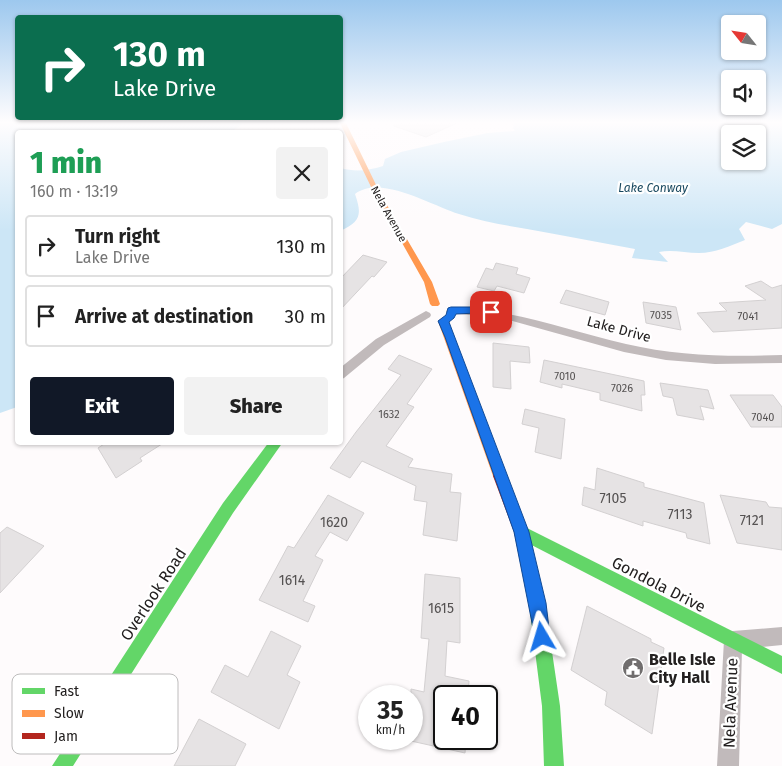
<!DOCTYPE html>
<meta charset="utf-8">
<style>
:root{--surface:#fff;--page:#f2f2f2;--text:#222;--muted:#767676;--line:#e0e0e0;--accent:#111827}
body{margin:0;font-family:"Fira Sans",sans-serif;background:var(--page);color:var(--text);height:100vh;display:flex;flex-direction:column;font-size:19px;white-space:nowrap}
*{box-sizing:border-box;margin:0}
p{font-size:16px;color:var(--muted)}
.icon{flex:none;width:28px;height:28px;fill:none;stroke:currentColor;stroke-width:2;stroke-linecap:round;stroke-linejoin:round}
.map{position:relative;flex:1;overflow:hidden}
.sheet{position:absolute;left:15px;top:130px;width:328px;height:315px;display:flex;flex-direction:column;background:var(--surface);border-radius:5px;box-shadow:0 1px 4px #0004}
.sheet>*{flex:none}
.banner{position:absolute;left:15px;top:15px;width:328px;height:105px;border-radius:5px;box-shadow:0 1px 4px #0004;background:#0b6e4f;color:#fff;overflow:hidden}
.needle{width:32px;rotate:300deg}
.fabs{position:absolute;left:721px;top:15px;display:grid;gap:10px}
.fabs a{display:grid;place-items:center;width:45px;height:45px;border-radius:5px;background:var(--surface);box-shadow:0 1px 4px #0004;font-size:25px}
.speed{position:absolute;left:358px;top:685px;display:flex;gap:10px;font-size:25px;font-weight:700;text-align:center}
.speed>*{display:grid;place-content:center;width:65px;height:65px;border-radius:50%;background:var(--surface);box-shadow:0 1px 4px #0004;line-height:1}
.speed small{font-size:12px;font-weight:400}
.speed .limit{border:2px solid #111;border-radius:8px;background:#fff;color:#111}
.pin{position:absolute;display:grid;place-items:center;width:42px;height:42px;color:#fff;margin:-21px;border-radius:10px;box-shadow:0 2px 8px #0006}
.me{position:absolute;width:55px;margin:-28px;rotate:353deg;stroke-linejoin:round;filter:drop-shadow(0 0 4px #0008)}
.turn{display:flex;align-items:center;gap:18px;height:105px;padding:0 15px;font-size:22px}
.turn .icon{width:65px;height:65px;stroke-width:2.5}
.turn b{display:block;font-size:35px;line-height:42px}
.round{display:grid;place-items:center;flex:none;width:52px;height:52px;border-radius:5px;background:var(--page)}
.head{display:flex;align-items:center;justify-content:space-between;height:85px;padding:0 15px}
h1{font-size:30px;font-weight:800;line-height:38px;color:#1e9e55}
.cta{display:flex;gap:10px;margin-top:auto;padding:10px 15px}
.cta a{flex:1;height:58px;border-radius:5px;background:var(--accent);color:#fff;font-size:20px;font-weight:800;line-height:58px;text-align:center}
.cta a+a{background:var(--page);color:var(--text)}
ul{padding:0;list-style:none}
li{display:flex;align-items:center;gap:15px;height:62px;margin:0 10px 8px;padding:0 5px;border:2px solid var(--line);border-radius:5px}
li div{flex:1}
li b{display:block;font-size:19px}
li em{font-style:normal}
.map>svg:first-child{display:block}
.water{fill:#cce6f6;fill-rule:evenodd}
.building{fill:#e6e3e4;stroke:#d3d0d1}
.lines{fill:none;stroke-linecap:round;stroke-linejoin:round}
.street{fill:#c1babb;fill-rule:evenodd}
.fast{fill:#63d668;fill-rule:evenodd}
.slow{fill:#ff974d;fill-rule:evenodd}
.jam{fill:#b3261e;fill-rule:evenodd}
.route{fill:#1a73e8;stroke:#114b97}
.labels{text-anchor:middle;stroke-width:4.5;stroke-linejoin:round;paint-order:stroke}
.far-street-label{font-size:11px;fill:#232020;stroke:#fff}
.number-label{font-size:11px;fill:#555252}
.far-water-label{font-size:12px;font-style:italic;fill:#17475e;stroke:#fff}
.street-label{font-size:14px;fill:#232020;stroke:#fff}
.near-number-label{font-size:14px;fill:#555252}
.near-street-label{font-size:16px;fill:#232020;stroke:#fff}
.near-poi-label{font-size:16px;font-weight:bold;fill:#232020;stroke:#fff;text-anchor:start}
.key{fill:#fff;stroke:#bdbcbc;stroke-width:1}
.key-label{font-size:14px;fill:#232020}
</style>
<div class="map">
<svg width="782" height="766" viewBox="0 0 782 766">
<rect width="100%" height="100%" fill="#fefbfc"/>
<g class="water">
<polygon points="0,123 244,123 231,132 18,132 17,407 0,413"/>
<path d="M 514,123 L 782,123 L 782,224 L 772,229 L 746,222 L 739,229 L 745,240 C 730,246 715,253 699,253 C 685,253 672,249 659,252 L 668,262 L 632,258 L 635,249 C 606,244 578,238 549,233 C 519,227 489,224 459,214 C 432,206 381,174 355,194 C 362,214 361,222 340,231 L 340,168 C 355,172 367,171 383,166 L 385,159 L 401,152 L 444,142 L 488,133 L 515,131 L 513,128 ZM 730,134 L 758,134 L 758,161 L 730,161 Z"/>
</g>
<g class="building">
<polygon points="394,123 457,123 426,137 394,126"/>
<polygon points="363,255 387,262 374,277 372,276 340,310 340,279"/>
<polygon points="496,263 518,268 516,274 530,278 524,293 497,286 494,291 477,287 486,268 493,270"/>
<polygon points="761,281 772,288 782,285 782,328 713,332 697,313 727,311 719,303 766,300 745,286"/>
<polygon points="566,290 609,302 605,315 560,303"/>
<polygon points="643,302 676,307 681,330 646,323"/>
<polygon points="493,343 529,347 530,363 510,361 511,389 493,387"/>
<polygon points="399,355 432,369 407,404 414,407 386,446 413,459 408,467 452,474 450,492 461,493 457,541 423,535 427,502 414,500 416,486 362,461 350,478 330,468 356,432 401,375 388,369"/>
<polygon points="544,360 644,381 645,395 641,395 642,411 600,400 600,393 562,384 562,388 540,382"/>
<polygon points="660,383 708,390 714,409 700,406 704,420 677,415 673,398 663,396"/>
<polygon points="730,395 773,395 782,407 782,427 751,427"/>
<polygon points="525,409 565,419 561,459 535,452 539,428 522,424"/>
<polygon points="107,442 165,442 140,458 142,461 116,478 98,448"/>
<polygon points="597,468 644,483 644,487 704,503 710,544 687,538 686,533 643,521 643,526 582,505 584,487 595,490"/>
<polygon points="328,495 364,513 347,541 330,532 315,556 323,560 303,601 315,606 308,622 259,600 288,546 294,548"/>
<polygon points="720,495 766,502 769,507 782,508 782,550 737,543"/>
<polygon points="7,527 44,546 0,593 0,533"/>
<polygon points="425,574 460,578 460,643 447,641 445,676 469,681 468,696 444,696 444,739 466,739 465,753 411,741 411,689 424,692 429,639 421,638"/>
<polygon points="587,606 651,639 651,642 664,648 652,734 605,705 607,692 571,670"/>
<polygon points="271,631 301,646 287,675 300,682 279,729 211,692 225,665 248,677"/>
<polygon points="199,719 246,744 235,766 174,766"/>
</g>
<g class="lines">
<g class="street">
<path d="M 451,308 C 515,309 565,330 626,344 C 678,356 729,357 782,355 L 782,363 L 715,364 L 666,360 L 624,352 L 502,318 L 447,313 L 446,311 Z"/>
<polygon points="426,311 430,313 431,315 430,317 384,345 344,378 340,380 340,368 376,339"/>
<polygon points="782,627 782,645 742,649 739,766 717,766 724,640 726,633 733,631"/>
</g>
<g class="fast">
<polygon points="269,442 283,442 233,513 73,766 52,766 223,503"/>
<polygon points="521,525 782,656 782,674 516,537 514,532 516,527"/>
<polygon points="537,596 543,598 545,604 560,706 564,766 544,766 542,706 529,604 531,598"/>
</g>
<g class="slow">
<polygon points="340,123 346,123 380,193 432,282 440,304 438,306 432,306 430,304 424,282 374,193"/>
<polygon points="443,318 448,321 507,476 505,480 500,482 495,480 493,476 438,321"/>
</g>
<polygon class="jam" points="500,470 505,472 507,476 528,532 545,604 543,610 537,612 531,610 529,604 514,532 493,476 495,472"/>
</g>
<linearGradient id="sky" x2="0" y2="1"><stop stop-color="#9dc8ee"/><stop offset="0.53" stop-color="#fffdfe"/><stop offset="1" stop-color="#fffdfe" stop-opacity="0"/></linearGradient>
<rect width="782" height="231" fill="url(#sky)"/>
<polygon class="route" points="451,307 477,307 494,310 496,312 491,316 477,313 456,314 454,318 449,322 529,532 546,603 550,637 548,643 542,646 536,643 514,532 445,337 438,321 446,315 448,308"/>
<defs>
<g id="civic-disc" transform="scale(1.125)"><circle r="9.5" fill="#706d6d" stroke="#fff"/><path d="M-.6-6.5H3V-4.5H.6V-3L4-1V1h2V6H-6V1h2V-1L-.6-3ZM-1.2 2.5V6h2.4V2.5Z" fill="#fff"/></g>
</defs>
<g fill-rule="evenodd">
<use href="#civic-disc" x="633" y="668"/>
</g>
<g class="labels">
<g class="far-street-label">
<text transform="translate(389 214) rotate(61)" y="4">Nela Avenue</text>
</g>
<g class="number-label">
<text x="661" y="319">7035</text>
<text x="748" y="320">7041</text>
<text x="565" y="380">7010</text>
<text x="622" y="392">7026</text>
<text x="389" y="418">1632</text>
<text x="763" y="421">7040</text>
</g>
<g class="far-water-label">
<text x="653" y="192">Lake Conway</text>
</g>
<g class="street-label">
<text transform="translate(619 329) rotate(15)" y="5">Lake Drive</text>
</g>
<g class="near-number-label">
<text x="613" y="503">7105</text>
<text x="680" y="519">7113</text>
<text x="752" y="525">7121</text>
<text x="334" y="527">1620</text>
<text x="292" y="585">1614</text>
<text x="441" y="613">1615</text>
</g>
<g class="near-street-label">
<text transform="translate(659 584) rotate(27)" y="6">Gondola Drive</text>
<text transform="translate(153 594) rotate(-57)" y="6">Overlook Road</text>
<text transform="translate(730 703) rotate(-88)" y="6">Nela Avenue</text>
</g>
<g class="near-poi-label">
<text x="649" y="665">Belle Isle<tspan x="649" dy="18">City Hall</tspan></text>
</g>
</g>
<rect x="12" y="674" width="166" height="80" rx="8" class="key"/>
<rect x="22" y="688" width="23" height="6" fill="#63d668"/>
<rect x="22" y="710" width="23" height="7" fill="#ff974d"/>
<rect x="22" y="733" width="23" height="6" fill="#b3261e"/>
<g class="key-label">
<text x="54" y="696">Fast</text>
<text x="54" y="718">Slow</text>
<text x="54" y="741">Jam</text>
</g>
</svg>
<div class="fabs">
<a><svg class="needle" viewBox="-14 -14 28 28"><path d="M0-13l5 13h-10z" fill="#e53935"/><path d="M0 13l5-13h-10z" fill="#767676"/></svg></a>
<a><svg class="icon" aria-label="sound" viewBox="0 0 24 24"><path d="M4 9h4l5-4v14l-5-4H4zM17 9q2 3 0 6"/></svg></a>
<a><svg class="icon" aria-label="layers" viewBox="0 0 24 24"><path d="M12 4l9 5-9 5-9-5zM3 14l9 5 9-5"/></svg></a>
</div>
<div class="speed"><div>35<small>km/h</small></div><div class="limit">40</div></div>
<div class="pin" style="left:491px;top:312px;background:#d93025"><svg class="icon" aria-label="arrive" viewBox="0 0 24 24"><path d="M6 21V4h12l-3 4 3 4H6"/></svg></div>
<svg class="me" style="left:542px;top:637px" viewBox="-20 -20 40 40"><path d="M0-17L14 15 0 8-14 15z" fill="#1a73e8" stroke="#fff" stroke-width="4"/></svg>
<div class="banner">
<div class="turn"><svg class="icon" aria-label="right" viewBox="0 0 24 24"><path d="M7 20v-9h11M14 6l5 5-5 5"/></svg><div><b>130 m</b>Lake Drive</div></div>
</div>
<section class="sheet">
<div class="head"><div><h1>1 min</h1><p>160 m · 13:19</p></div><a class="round"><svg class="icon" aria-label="close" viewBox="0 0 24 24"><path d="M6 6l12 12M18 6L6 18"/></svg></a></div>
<ul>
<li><svg class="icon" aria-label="right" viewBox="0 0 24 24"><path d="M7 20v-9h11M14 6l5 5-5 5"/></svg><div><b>Turn right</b><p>Lake Drive</p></div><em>130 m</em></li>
<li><svg class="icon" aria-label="arrive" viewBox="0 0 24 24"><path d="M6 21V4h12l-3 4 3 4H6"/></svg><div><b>Arrive at destination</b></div><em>30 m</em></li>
</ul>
<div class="cta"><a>Exit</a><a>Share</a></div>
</section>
</div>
